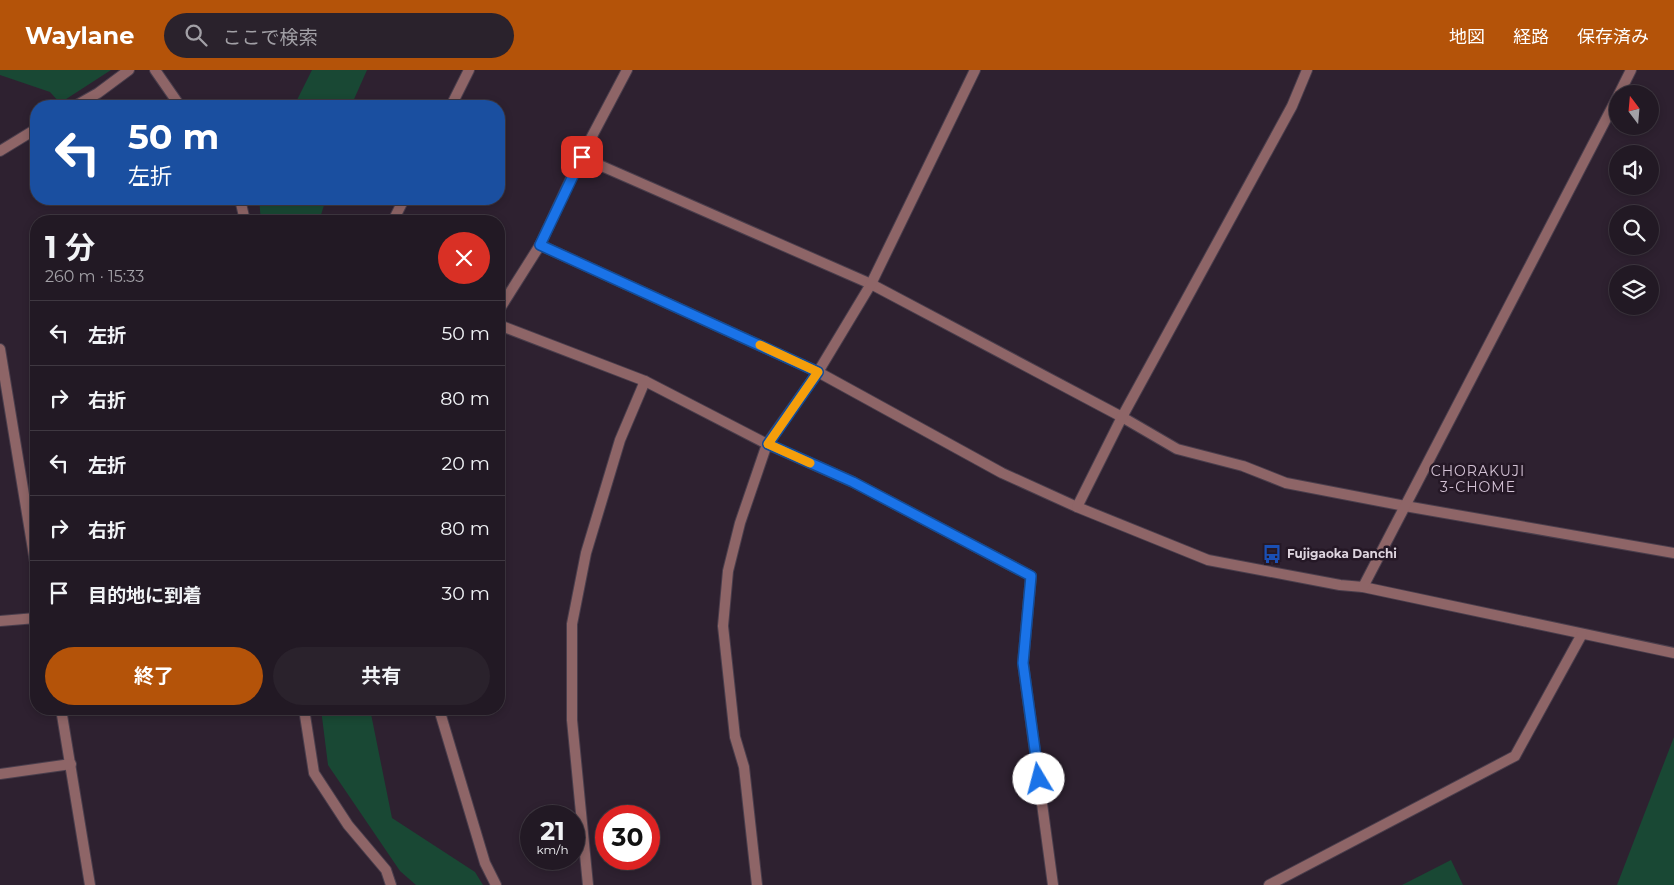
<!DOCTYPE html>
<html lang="ja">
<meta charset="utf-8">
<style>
:root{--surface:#221924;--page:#2a222c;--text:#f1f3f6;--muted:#a2a0a6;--line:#3f3841;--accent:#b45309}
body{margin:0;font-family:Montserrat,"Noto Sans JP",sans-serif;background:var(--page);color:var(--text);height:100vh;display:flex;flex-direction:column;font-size:19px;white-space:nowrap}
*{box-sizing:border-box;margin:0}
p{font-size:16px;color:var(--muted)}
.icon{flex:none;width:28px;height:28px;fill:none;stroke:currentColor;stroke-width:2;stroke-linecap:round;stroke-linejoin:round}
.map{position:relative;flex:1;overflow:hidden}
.drawer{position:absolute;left:30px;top:145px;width:475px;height:500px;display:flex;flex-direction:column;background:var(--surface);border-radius:20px;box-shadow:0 2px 8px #0003,0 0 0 1px var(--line)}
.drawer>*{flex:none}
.banner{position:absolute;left:30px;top:30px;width:475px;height:105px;border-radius:20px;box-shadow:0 2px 8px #0003,0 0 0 1px var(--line);background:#1a4fa0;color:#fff;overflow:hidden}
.needle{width:32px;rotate:344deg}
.tools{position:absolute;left:1609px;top:15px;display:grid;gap:10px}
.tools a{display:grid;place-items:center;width:50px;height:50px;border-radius:50%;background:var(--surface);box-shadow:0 2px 8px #0003,0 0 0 1px var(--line);font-size:25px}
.speed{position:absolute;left:520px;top:735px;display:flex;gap:10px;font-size:25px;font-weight:700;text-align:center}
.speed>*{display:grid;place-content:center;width:65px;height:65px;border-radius:50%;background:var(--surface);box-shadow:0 2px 8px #0003,0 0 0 1px var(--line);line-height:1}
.speed small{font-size:12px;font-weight:400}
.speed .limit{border:8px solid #d22;background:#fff;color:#111}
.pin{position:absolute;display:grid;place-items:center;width:42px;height:42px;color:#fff;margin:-21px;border-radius:10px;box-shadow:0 2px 8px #0006}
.me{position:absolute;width:55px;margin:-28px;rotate:352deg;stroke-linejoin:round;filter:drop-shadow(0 0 4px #0008)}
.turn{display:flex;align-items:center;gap:18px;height:105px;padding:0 15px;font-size:22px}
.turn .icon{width:65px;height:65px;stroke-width:2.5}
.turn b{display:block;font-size:35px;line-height:42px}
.round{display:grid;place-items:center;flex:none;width:52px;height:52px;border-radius:26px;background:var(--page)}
.head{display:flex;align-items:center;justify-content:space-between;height:85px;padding:0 15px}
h1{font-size:30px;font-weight:700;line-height:38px}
.action{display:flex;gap:10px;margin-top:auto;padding:10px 15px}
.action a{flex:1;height:58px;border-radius:30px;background:var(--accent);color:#fff;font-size:20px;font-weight:700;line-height:58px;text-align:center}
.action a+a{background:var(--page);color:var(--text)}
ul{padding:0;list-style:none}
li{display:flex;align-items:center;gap:15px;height:65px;padding:0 15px;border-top:1px solid var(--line)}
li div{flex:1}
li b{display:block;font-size:19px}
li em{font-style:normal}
header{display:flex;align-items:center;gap:30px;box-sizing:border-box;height:70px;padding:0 25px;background:var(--accent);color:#fff}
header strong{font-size:24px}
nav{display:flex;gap:28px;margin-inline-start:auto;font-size:18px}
.search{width:350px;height:45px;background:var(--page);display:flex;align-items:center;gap:12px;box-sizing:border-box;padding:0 18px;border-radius:28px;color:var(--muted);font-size:19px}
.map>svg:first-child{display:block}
.green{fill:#194834}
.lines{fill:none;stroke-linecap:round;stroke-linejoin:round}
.minor-casing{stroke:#4a3e4c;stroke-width:12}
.minor{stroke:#8e6567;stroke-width:10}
.route-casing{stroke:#114b97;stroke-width:12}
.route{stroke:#1a73e8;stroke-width:9}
.slow{stroke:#f59e0b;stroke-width:9}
.labels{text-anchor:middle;stroke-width:5;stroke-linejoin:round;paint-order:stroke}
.poi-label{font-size:12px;font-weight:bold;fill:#ded5df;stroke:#251826;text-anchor:start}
.neighbourhood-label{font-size:14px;letter-spacing:1px;fill:#d3c2d5;stroke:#251826}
</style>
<header>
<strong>Waylane</strong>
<div class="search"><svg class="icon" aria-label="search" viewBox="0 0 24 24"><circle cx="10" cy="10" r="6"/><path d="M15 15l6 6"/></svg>ここで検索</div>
<nav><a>地図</a><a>経路</a><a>保存済み</a></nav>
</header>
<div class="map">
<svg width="1674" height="815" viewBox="0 0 1674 815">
<rect width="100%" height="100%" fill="#2e2130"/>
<g class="green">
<polygon points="0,0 111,0 60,33 50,22 0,5"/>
<polygon points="312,0 367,0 351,36 294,36"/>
<polygon points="259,129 326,129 319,151 261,151"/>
<polygon points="321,639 370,639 392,748 475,802 483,815 416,815 400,801 328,695"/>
<polygon points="1674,667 1674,815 1617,815"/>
<polygon points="1451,790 1463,815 1402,815"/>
</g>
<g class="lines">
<g class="minor-casing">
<g id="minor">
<polyline points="155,0 180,36"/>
<polyline points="1619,24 1631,0"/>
<polyline points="75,36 98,23 129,0"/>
<polyline points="451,36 469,0"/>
<polyline points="0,81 36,59"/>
<polyline points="581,87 871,214 1122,347 1177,379 1243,396 1286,413 1405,436 1674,483"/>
<polyline points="240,129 245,151"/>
<polyline points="393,151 404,129"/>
<polyline points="540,175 818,302 1002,403 1077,437 1208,490 1340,515 1363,517 1674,583"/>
<polyline points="499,240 540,175 581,87 627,0"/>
<polyline points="499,255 645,311 767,374 853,412 1031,506 1023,593 1053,815"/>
<polyline points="0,279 36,498"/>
<polyline points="1077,437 1122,347 1292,36 1307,0"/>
<polyline points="1363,517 1618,26"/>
<polyline points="0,551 36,548"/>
<polyline points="61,639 90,815"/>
<polyline points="304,639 314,703 348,755 386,800 391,815"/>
<polyline points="439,639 485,793 496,815"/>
<polyline points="0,704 71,694"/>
<polyline points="588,815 572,650 572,554 586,483 620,370 645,311"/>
<polyline points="757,815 744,697 735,667 723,556 728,501 740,453 767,374 818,302 871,214 975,0"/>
<polyline points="1269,815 1515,686 1582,564"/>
</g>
</g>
<use href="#minor" class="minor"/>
</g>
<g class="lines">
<g class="route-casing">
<polyline id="route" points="582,87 540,175 818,302 768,374 853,412 1031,506 1023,593 1039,709"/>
</g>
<use href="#route" class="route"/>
<polyline class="slow" points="760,275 818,302 768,374 810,393"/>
</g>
<defs>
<g id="bus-bare" transform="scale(1.5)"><path d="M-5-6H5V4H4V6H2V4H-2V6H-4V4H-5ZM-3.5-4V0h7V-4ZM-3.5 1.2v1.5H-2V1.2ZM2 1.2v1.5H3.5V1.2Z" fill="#1a4fb4" stroke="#251826" stroke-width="2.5" paint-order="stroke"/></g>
</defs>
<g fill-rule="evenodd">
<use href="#bus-bare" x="1272" y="484"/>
</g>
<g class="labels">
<g class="poi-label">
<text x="1287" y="488">Fujigaoka Danchi</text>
</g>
<g class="neighbourhood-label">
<text x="1478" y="406">CHORAKUJI<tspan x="1478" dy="16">3-CHOME</tspan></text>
</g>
</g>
</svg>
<div class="tools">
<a><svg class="needle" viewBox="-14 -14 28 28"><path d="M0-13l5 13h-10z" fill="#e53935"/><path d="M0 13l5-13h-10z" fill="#a2a0a6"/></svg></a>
<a><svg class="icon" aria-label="sound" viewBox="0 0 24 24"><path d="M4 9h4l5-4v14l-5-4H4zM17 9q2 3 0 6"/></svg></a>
<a><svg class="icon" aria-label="search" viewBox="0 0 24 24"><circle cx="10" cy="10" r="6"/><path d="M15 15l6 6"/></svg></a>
<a><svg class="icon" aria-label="layers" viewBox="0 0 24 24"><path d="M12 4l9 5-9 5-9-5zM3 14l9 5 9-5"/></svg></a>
</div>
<div class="speed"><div>21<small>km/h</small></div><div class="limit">30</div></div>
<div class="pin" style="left:582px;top:87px;background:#d93025"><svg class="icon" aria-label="arrive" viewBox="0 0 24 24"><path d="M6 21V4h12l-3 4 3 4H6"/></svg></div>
<svg class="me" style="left:1039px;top:709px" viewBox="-20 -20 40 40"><circle r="19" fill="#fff"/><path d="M0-13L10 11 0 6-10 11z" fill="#1a73e8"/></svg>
<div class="banner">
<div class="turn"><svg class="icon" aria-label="left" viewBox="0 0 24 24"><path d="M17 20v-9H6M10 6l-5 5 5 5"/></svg><div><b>50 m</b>左折</div></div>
</div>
<section class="drawer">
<div class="head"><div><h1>1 分</h1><p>260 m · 15:33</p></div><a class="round" style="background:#d93025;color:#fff"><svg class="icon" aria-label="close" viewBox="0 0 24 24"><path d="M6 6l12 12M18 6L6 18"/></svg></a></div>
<ul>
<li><svg class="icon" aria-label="left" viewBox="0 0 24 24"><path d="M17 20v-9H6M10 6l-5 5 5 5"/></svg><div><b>左折</b></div><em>50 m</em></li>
<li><svg class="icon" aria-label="right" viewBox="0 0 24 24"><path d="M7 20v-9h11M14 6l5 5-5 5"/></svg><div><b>右折</b></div><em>80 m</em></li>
<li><svg class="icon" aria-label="left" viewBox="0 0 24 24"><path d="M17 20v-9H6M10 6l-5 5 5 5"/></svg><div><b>左折</b></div><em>20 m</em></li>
<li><svg class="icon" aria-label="right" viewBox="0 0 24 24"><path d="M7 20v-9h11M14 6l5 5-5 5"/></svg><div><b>右折</b></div><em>80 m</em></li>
<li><svg class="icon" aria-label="arrive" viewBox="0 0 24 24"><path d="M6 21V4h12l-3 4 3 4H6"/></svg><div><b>目的地に到着</b></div><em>30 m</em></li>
</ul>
<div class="action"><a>終了</a><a>共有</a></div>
</section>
</div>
